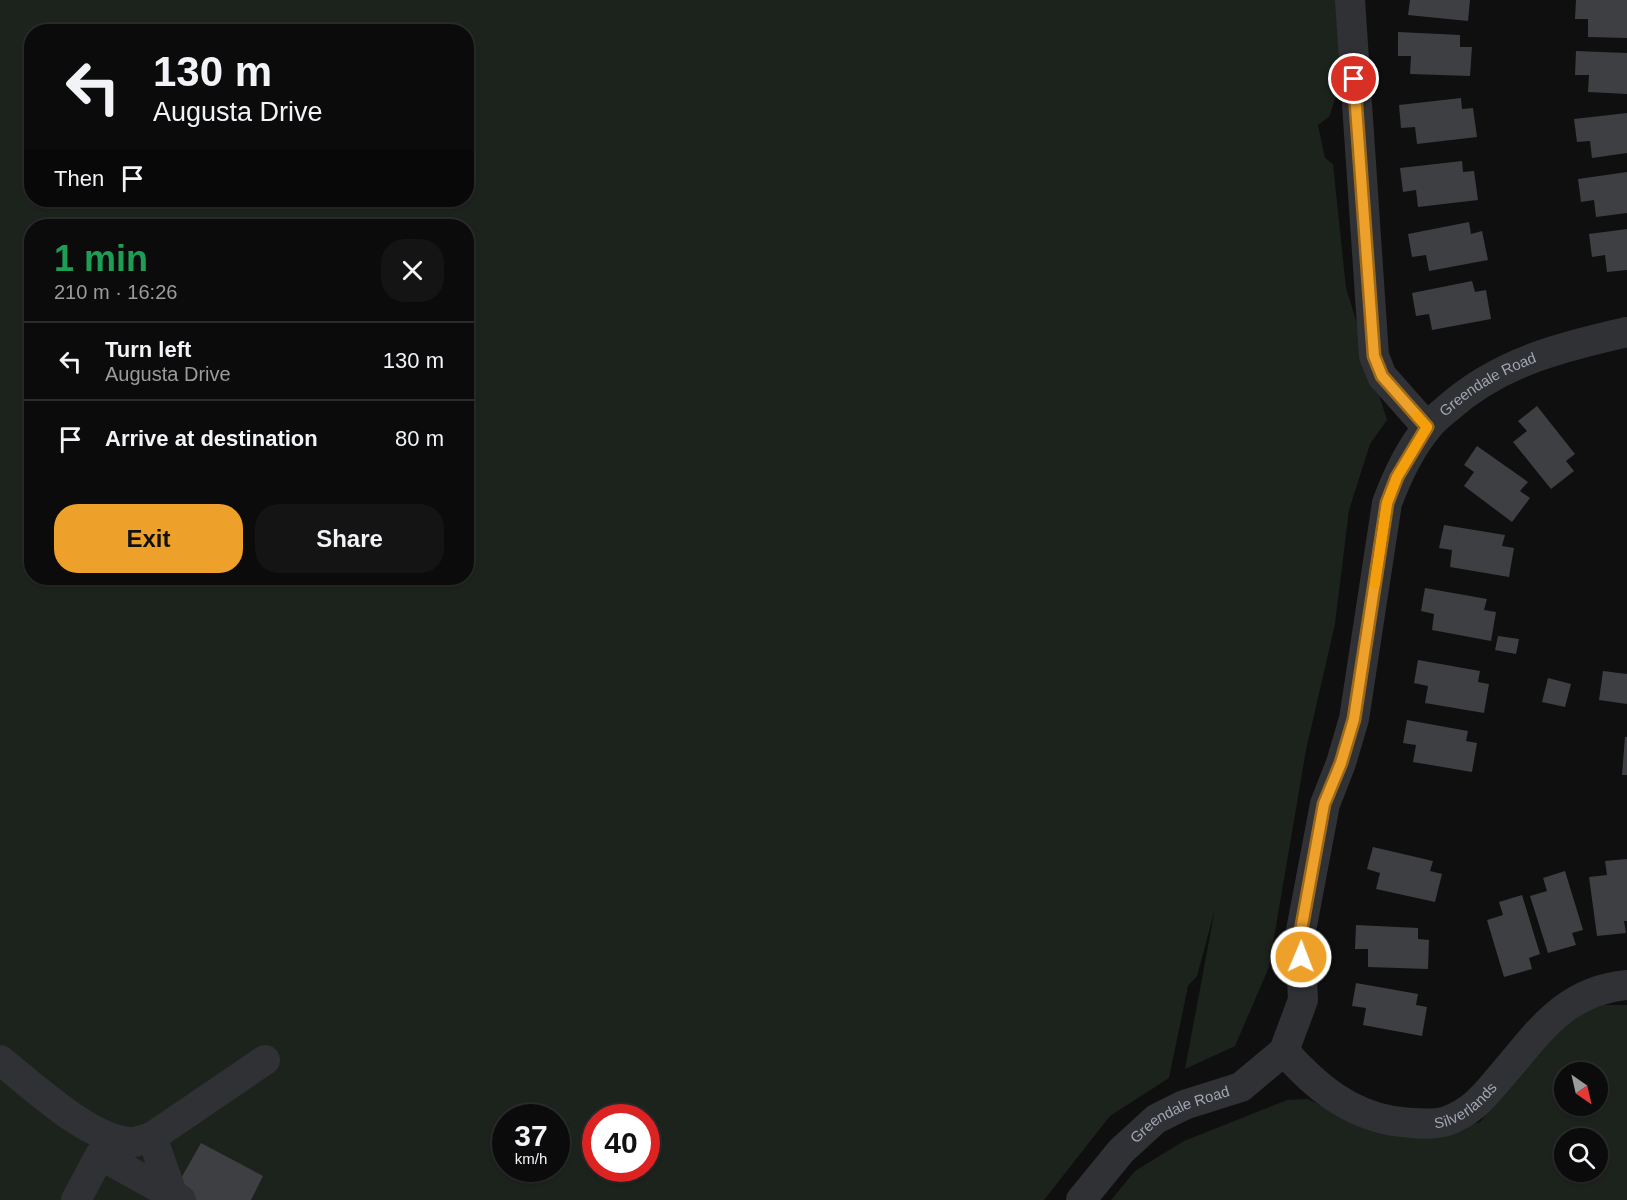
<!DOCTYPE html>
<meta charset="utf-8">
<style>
:root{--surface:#0b0b0c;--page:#141415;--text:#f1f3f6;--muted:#9a9b9d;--line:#2b2b2d;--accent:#eea12a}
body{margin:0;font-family:Helvetica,sans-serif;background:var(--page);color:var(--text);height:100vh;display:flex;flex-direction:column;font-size:22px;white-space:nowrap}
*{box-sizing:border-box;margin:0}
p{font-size:20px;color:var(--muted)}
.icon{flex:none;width:33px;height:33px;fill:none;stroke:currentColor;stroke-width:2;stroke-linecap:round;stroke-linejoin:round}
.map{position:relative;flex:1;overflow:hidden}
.panel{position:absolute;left:24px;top:219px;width:450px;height:366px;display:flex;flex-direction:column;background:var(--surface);border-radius:24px;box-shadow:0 2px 4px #0004,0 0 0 2px var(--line)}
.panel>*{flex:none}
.hud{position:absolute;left:24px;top:24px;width:450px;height:183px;border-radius:24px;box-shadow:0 2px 4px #0004,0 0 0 2px var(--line);background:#0b0b0c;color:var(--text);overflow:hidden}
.needle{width:39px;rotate:146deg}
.tools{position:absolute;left:1554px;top:1062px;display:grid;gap:12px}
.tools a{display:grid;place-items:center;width:54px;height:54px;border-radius:50%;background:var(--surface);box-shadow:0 2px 4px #0004,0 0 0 2px var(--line);font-size:30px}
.speed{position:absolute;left:492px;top:1104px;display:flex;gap:12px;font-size:30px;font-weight:700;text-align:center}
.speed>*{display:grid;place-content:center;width:78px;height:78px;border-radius:50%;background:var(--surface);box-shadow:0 2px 4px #0004,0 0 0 2px var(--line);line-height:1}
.speed small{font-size:15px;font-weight:400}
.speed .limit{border:9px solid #d22;background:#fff;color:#111}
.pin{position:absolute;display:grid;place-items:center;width:51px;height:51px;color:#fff;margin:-26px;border:3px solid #fff;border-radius:50%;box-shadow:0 2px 6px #0007}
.me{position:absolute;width:66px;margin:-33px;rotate:1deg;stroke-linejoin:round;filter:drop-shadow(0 0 4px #0008)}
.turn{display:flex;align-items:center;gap:21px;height:126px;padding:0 30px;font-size:27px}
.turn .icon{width:78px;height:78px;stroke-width:2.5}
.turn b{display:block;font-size:42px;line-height:51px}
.then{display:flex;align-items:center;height:57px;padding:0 30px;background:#0003;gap:12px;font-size:22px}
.round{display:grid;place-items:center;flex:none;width:63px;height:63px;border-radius:24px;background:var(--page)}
.headline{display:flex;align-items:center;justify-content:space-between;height:102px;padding:0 30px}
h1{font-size:36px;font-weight:800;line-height:45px;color:#1e9e55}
.action{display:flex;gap:12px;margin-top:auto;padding:12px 30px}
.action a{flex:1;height:69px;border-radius:24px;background:var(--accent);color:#111;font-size:24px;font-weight:800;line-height:69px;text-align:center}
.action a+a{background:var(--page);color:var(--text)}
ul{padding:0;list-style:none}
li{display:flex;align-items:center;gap:18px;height:78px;padding:0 30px;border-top:2px solid var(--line)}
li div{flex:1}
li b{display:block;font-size:22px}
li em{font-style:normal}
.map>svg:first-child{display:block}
.green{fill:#1c231c;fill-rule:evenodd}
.building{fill:#3e3f43}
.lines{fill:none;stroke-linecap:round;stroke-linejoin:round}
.minor{stroke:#303135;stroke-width:30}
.route-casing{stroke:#9b691b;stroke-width:15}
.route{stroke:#eea12a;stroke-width:10}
.slow{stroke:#f59e0b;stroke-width:10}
.labels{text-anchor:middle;stroke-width:4.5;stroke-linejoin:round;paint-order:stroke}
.street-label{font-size:15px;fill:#a0a6b1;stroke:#0a0a0b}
</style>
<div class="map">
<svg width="1627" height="1200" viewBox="0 0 1627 1200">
<rect width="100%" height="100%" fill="#0f0f10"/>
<g class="green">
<path d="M 0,0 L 1338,0 L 1340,84 L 1329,117 L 1318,125 L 1325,158 L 1333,164 L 1346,288 L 1387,420 L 1370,444 L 1349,510 L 1335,624 L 1306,750 L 1269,967 L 1235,1046 L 1185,1069 L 1215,909 L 1197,976 L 1188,986 L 1169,1078 L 1110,1116 L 1044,1200 L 0,1200 ZM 32,32 L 466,32 L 466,200 L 32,200 ZM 32,226 L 466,226 L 466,578 L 32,578 ZM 506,1118 L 556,1118 L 556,1168 L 506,1168 ZM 596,1118 L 646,1118 L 646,1168 L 596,1168 Z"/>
<path d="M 1589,1005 L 1627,1005 L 1627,1200 L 1111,1200 L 1135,1171 L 1184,1141 L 1287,1100 L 1308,1099 L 1378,1132 L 1435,1135 L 1480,1122 L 1555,1032 ZM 1564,1072 L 1598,1072 L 1598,1106 L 1564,1106 ZM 1564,1138 L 1598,1138 L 1598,1172 L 1564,1172 Z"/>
</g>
<g class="building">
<polygon points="1410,0 1470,0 1468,21 1408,15"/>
<polygon points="1576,0 1627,0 1627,38 1588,37 1588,19 1575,19"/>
<polygon points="1398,32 1460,35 1460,47 1472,47 1470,76 1410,74 1411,56 1398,56"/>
<polygon points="1576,51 1627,53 1627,94 1588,92 1589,75 1575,75"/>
<polygon points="1461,98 1462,109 1473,108 1477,137 1417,144 1415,127 1401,128 1399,105"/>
<polygon points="1627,113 1627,153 1592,158 1590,141 1577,142 1574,119"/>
<polygon points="1462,161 1463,172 1474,171 1478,200 1418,207 1416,190 1403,192 1400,168"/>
<polygon points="1627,172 1627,213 1596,217 1594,200 1581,202 1578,179"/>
<polygon points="1469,222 1471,234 1482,231 1488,260 1429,271 1426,255 1412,257 1408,234"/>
<polygon points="1627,229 1627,270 1607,272 1605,255 1592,257 1589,234"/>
<polygon points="1472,281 1475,292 1486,290 1491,319 1432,330 1429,314 1416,316 1412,293"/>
<polygon points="1537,406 1575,454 1566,461 1574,471 1551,489 1513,442 1527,431 1518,421"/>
<polygon points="1477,446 1528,482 1520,491 1530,498 1512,522 1464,486 1474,472 1464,465"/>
<polygon points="1444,525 1505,535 1502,546 1514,548 1509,577 1450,567 1452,550 1439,548"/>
<polygon points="1425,588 1487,599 1484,610 1496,612 1491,641 1432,630 1434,614 1421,611"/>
<polygon points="1498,636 1519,639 1516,654 1495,650"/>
<polygon points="1418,660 1480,671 1478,682 1489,684 1484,713 1425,703 1428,686 1414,683"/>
<polygon points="1603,671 1627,674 1627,704 1599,700"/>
<polygon points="1548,678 1571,684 1565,707 1542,702"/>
<polygon points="1407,720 1468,731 1466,741 1477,743 1472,772 1413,762 1416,745 1403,743"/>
<polygon points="1625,737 1627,737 1627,775 1622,775"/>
<polygon points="1373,847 1433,861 1430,871 1442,874 1435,902 1376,889 1380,873 1367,869"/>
<polygon points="1627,859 1627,921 1624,921 1626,933 1597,936 1589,877 1607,875 1605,861"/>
<polygon points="1565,871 1583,930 1572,933 1576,945 1548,953 1530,896 1547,891 1543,878"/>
<polygon points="1522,895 1540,954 1529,958 1532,969 1504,977 1487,920 1503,915 1499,902"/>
<polygon points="1356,925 1418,928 1418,939 1429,940 1428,969 1368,967 1368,949 1355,949"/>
<polygon points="1356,983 1418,994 1416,1005 1427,1007 1422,1036 1363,1025 1366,1008 1352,1006"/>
<polygon points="201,1143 263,1176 251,1200 196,1200 175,1189"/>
</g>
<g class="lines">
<g class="minor">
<polyline points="1350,0 1374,356 1382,376 1427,427"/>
<path id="s1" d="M 1284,1051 C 1314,1085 1347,1113 1393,1121 C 1409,1123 1431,1126 1447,1121 C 1470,1112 1481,1100 1496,1082 C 1536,1037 1561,991 1627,985"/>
<path d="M 0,1060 C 32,1085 92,1143 134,1142 C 140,1141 147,1139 152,1137"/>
<polyline points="173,1196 152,1137 265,1060"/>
<polyline points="76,1200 100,1155 181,1200"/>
<path id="s2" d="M 1081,1200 L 1121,1151 L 1156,1119 L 1184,1105 L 1241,1087 L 1284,1051 L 1303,1000 L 1300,936 L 1325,804 L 1341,763 L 1354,719 L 1387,503 C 1396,479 1411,447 1428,427 C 1433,420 1441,414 1448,408 C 1500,362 1561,347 1627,332"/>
</g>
</g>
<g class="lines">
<g class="route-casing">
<polyline id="route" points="1301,957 1300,936 1324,804 1341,763 1354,719 1387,503 1397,477 1427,427 1382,376 1374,356 1354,79"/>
</g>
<use href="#route" class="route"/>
<polyline class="slow" points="1375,584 1387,503 1397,477 1427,427 1417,416"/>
</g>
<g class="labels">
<g class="street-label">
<text dy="5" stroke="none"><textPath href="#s2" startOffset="980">Greendale Road</textPath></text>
<text dy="5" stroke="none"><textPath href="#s1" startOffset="210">Silverlands</textPath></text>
<text dy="5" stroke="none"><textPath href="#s2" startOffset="134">Greendale Road</textPath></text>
</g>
</g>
</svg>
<div class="tools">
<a><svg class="needle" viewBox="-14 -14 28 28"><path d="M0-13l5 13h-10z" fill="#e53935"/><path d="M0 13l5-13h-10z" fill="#9a9b9d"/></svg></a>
<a><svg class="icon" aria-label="search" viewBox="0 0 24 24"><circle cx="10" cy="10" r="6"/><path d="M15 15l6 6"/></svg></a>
</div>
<div class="speed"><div>37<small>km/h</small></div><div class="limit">40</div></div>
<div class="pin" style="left:1354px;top:79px;background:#d93025"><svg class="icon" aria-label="arrive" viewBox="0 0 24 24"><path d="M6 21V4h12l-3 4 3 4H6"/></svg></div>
<svg class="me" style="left:1301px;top:957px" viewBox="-20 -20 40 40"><circle r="17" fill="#eea12a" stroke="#fff" stroke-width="3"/><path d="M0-11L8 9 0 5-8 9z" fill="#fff"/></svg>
<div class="hud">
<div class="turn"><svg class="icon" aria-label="left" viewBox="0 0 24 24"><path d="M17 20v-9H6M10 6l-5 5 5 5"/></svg><div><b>130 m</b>Augusta Drive</div></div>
<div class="then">Then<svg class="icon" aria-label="arrive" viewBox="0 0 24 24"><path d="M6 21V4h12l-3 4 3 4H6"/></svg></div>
</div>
<section class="panel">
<div class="headline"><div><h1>1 min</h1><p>210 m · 16:26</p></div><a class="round"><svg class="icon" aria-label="close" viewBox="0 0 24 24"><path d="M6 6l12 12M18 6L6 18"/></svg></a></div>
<ul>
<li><svg class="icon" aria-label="left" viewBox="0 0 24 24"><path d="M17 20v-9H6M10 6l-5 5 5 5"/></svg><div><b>Turn left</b><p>Augusta Drive</p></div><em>130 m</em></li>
<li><svg class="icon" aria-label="arrive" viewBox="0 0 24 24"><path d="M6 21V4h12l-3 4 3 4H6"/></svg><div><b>Arrive at destination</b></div><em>80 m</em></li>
</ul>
<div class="action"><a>Exit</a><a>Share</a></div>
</section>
</div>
